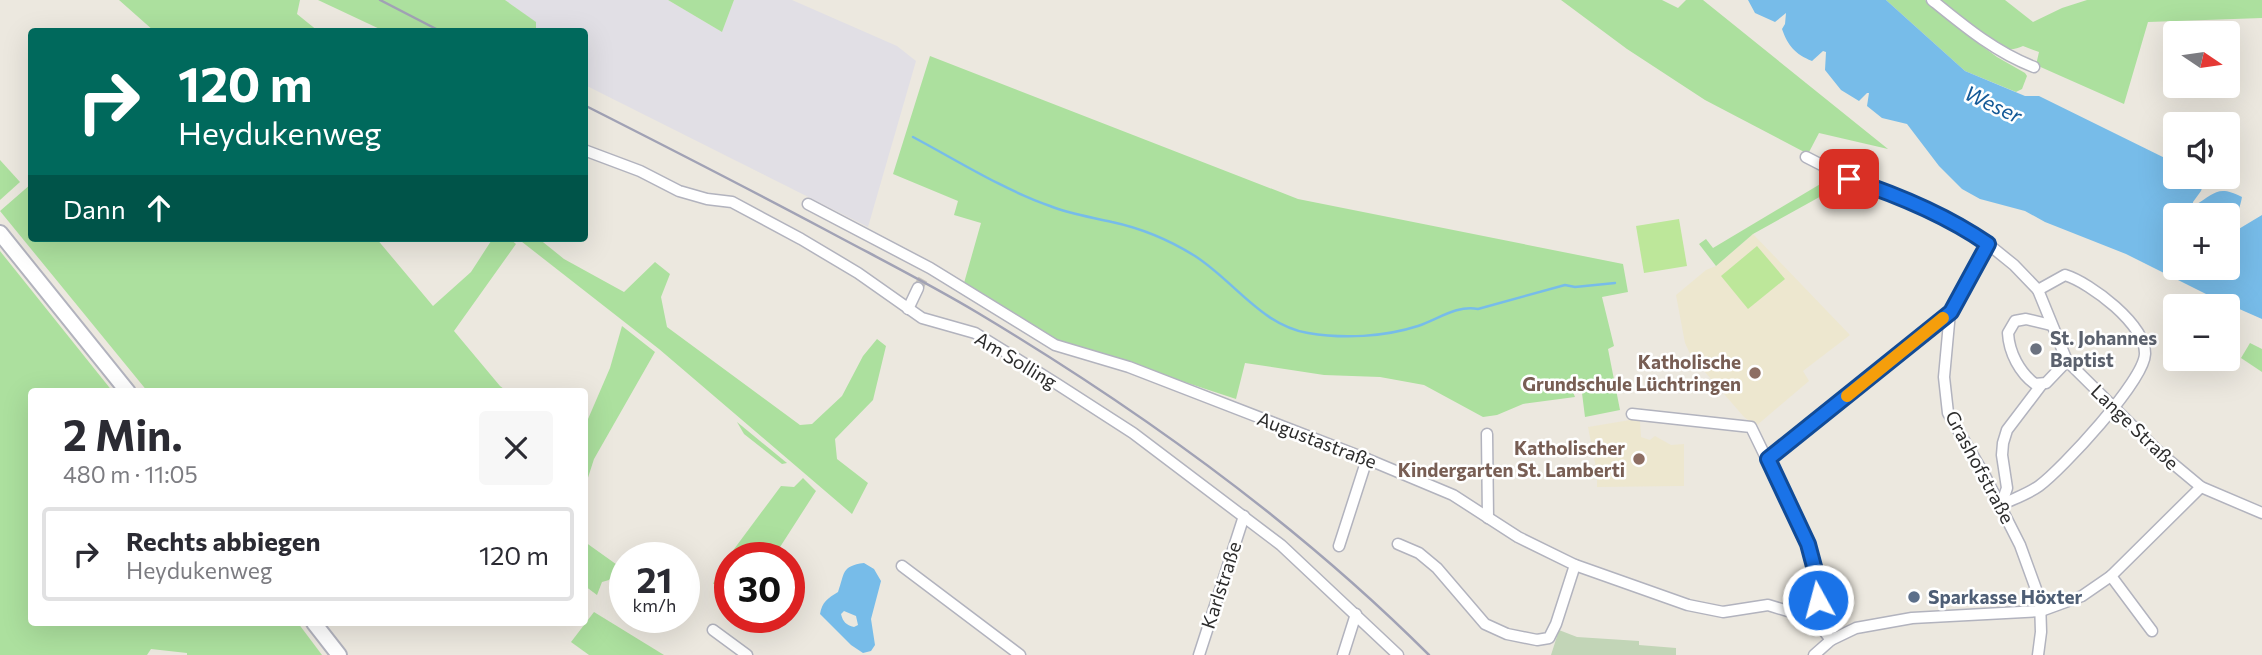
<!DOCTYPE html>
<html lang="de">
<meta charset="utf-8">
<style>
:root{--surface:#fff;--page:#f7f7f7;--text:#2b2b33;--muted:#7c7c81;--line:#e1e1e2}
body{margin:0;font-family:Commissioner,sans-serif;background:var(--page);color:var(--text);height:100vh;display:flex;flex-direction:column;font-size:26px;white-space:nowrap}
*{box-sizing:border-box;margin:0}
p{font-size:23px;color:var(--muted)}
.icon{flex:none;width:38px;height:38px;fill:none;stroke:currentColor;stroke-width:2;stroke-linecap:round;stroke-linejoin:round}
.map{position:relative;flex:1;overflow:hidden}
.drawer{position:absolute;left:28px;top:388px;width:560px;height:238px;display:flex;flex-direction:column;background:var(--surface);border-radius:7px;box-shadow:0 7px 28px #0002}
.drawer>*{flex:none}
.hud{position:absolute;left:28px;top:28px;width:560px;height:214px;border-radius:7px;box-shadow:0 7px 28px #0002;background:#00695c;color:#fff;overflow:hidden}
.needle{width:46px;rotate:103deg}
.fabs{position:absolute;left:2163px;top:21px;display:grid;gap:14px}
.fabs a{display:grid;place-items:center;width:77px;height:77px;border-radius:7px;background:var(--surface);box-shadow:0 7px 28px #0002;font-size:35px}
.speed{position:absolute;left:609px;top:542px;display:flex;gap:14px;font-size:35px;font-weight:700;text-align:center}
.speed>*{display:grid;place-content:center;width:91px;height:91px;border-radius:50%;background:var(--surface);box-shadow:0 7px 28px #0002;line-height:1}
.speed small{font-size:18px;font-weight:400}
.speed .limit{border:10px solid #d22;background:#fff;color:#111}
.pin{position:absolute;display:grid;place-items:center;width:60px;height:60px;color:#fff;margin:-30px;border-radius:14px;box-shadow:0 4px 10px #0006}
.me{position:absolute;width:77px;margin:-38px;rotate:353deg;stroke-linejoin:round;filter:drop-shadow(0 0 5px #0008)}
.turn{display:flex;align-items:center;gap:24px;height:147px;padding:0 35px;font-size:32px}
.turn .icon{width:91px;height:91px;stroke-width:2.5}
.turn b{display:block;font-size:49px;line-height:60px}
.then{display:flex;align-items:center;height:66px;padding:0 35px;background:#0003;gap:14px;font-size:26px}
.round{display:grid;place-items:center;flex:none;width:74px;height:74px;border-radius:7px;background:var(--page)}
.headline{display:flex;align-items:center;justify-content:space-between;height:119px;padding:0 35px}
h1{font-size:42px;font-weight:700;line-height:52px}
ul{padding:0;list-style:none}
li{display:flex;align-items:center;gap:21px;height:94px;margin:0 14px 10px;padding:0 21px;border:4px solid var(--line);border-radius:7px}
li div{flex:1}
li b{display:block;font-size:26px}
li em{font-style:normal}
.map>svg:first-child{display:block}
.industrial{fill:#e1dfe5}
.education{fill:#ede7cf}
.green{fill:#ace09e}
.cemetery{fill:#c2d5b7}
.pitch{fill:#bde79a}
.water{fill:#77bce9;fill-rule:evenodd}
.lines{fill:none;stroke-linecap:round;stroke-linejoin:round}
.stream{stroke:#77bce9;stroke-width:2.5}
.street-tunnel{stroke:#c6c2bb;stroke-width:10;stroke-dasharray:10 5;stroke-linecap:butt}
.street-casing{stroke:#b2b3be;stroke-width:13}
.secondary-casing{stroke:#b2b3be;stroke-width:18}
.street{stroke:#fff;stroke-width:10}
.secondary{stroke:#fff;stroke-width:14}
.rail{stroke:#a1a2b5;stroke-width:2.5}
.route-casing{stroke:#114b97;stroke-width:18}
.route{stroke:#1a73e8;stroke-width:12}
.slow{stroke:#f59e0b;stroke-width:12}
.worship-dot{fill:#6b7280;stroke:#fff;stroke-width:2.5}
.education-dot{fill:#8d6e63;stroke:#fff;stroke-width:2.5}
.service-dot{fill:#5c6f8a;stroke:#fff;stroke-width:2.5}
.labels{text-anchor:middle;stroke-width:5;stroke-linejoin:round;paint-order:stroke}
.worship-label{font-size:19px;font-weight:bold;fill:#5b616d;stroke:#fff;text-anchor:start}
.street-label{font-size:19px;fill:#2c2c2c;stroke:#fff}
.education-label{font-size:19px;font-weight:bold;fill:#785e54;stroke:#fff;text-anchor:end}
.service-label{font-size:19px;font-weight:bold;fill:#4e5e75;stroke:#fff;text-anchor:start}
.water-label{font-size:21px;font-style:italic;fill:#145997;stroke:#fff}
</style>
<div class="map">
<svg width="2262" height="655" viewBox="0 0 2262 655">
<rect width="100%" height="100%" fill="#ece8df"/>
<polygon class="industrial" points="505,0 668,0 722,32 734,0 792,0 897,46 916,61 868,227 585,85 584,32 536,31 535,22"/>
<g class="education">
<polygon points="1753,234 1850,335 1803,371 1809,381 1756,426 1744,417 1691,356 1685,343 1676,295 1706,270 1716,266"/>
<polygon points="1636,419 1640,421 1641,437 1650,440 1655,436 1671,445 1684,444 1684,486 1597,487 1597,473 1588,427"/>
</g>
<g class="green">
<polygon points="119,0 300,0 297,14 318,31 154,31"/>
<polygon points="318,0 505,0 536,22 536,31 384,31"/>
<polygon points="668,0 734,0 722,32"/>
<polygon points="1561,0 1662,0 1678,8 1686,0 1703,0 1888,149 1819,133 1808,154 1705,100 1627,49"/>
<polygon points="1886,0 1925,0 1967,35 1997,57 2025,73 2027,76 2022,89 2016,92 1965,71"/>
<path d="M 1939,0 L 2005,0 L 2033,22 L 2062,8 L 2087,0 L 2262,0 L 2262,18 L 2148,22 L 2124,104 L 2036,65 L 2039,52 L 2023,46 C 2018,48 2013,50 2007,49 C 1988,45 1955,13 1939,0 Z"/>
<polygon points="930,56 1298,199 1623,264 1628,292 1602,297 1614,346 1608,349 1620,410 1585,417 1582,393 1573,392 1575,397 1523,404 1497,415 1483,417 1424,385 1380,377 1324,375 1245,363 1236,399 1057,340 964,283 981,223 954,215 958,201 893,174"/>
<polygon points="0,160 20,182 0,200"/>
<polygon points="1823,173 1843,184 1753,234 1716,266 1699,244 1706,239 1713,248 1822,183"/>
<polygon points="31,184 32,238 376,238 433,306 471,272 493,238 509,238 516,244 454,331 500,386 508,392 148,392 0,211"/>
<polygon points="517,238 538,238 564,259 624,292 655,262 670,274 661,297 667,327 800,425 812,424 842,396 863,356 877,339 886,346 873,400 835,439 837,459 868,483 852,514 659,349"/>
<polygon points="0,251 113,392 32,392 32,623 298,623 322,655 187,655 187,653 151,649 147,655 0,655"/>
<polygon points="622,326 655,352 594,459 585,487 585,426 610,368"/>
<polygon points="2250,343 2262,349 2262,372 2241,358"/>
<polygon points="737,422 787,463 782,464 744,434"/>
<polygon points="803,478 816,491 773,558 730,558 730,583 713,584 720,568 781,486 794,487"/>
<polygon points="585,542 620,567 609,580 602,582 597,595 585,586"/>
<polygon points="594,612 664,655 589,655 571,642"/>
</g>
<polygon class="cemetery" points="1559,630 1577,637 1639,641 1639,645 1676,648 1676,655 1551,655"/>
<g class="pitch">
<polygon points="1679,219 1687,266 1644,273 1636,226"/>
<polygon points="1757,246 1785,279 1748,309 1721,276"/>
</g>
<g class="water">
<path d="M 1748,0 L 1886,0 L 1965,71 L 2025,96 L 2039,96 L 2173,162 L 2175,163 L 2175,177 L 2192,177 L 2203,185 L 2201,191 L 2193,202 L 2193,206 C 2215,194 2217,184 2242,197 C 2240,209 2235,217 2235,228 L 2237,230 L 2262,215 L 2262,319 L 2212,297 L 2126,254 L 2045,222 L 2025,211 L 1980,199 L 1962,189 L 1939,166 L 1907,124 L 1882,118 L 1867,106 L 1869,93 L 1867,93 L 1859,101 L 1841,90 L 1825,70 L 1826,52 L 1823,51 L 1812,61 C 1795,54 1788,46 1782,29 L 1785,24 L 1786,13 L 1775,22 L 1755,13 ZM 2175,215 L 2228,215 L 2228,268 L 2175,268 Z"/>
<path d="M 864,563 L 874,569 L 881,581 L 871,619 L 875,645 L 871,651 L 863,653 L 851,645 L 820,614 C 822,602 828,598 838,592 C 845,573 841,566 864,563 ZM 844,611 L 856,616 L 858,625 L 854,627 C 846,625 843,622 841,614 Z"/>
</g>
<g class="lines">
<path class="stream" d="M 913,137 C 958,161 1002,189 1050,206 C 1070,214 1091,217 1112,222 C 1140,228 1171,241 1195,256 C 1234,281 1261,325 1308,333 C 1343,339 1384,337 1418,326 C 1439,319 1456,305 1478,309 L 1565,285 L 1575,287 L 1615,283"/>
<polyline class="street-tunnel" points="918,288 923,279"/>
<g class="street-casing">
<g id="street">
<path d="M 1932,0 C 1964,26 1995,52 2034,67"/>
<polyline points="584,150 640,171 679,191 707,199 732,202 801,239 858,273 922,318 975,333 1057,384 1133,433 1281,545 1398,655"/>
<polyline points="1806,157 1849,179 1889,192 1929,210 1972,233 1988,244 2014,265 2038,290 2067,361 2159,452 2201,487 2262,513"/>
<polyline points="808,204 930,268 1055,345 1129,367 1367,459 1453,495 1518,537 1575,565 1688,605 1723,612 1768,605 1791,612 1820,626 1831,640"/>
<polyline points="1988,244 1950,312 1944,377 1948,413 1985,476 2020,545 2040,600 2041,632 2038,655"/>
<polyline points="908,309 918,288"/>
<path d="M 2051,325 L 2026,319 L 2015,321 L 2008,333 C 2009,353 2020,373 2035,384 L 2046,383 L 2067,361"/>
<polyline points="1632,414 1751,427 1808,544 1816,574 1820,626"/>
<polyline points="1487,434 1488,518"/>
<polyline points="1768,459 1950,312"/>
<path d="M 2001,505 C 2013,499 2028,494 2039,486 C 2062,469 2144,381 2145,354 C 2146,325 2091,283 2065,275 L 2038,290"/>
<polyline points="2001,505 2007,488 2002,455 2003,443 2007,430 2042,384"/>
<polyline points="1398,544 1419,553 1437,568 1485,624 1507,634 1537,640 1549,638 1556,624 1575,565"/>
<polyline points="1339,546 1367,459"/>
<polyline points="902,566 1020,655"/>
<polyline points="2111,576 2152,631"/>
<polyline points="713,630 747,655"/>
<polyline points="1199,655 1244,516"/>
<polyline points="1343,655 1356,614"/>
<polyline points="1814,655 1831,640 1856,628 1912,618 2041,611 2082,596 2111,576 2201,487"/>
</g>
</g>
<g class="secondary-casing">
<g id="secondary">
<polyline points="0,233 128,392"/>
<polyline points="314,623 339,655"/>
</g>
</g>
<use href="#street" class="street"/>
<use href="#secondary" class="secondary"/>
<g class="rail">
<polyline points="380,0 442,32"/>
<path d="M 584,105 C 665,146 745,187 824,229 C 876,257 928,283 978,313 C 1140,410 1295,521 1429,655"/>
</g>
</g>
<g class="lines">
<g class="route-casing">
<path id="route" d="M 1818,600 L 1816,574 L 1808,544 L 1768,459 L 1951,312 L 1988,244 C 1946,215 1898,195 1849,179"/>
</g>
<use href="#route" class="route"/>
<polyline class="slow" points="1847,396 1943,318"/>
</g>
<circle class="worship-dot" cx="2036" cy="349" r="7"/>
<g class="education-dot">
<circle cx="1755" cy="373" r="7"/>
<circle cx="1639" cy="459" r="7"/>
</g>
<circle class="service-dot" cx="1914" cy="597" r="7"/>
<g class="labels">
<g class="worship-label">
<text x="2050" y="345">St. Johannes<tspan x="2050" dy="22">Baptist</tspan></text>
</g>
<g class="street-label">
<text transform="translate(1016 360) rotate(31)" y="7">Am Solling</text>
<text transform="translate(2135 427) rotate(44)" y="7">Lange Straße</text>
<text transform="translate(1317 440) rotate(21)" y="7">Augustastraße</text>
<text transform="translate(1980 467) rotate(62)" y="7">Grashofstraße</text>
<text transform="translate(1221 585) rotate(-72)" y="7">Karlstraße</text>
</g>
<g class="education-label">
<text x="1741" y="369">Katholische<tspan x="1741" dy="22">Grundschule Lüchtringen</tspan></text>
<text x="1625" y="455">Katholischer<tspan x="1625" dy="22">Kindergarten St. Lamberti</tspan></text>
</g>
<g class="service-label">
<text x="1928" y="604">Sparkasse Höxter</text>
</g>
<g class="water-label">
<text transform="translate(1993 105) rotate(25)" y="7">Weser</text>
</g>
</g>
</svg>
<div class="fabs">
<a><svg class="needle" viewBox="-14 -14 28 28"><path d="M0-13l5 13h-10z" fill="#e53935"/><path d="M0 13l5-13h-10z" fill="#7c7c81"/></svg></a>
<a><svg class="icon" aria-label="sound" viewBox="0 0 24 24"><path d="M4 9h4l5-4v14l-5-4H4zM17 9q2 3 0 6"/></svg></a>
<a>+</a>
<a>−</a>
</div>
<div class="speed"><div>21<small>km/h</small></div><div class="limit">30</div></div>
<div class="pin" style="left:1849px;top:179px;background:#d93025"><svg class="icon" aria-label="arrive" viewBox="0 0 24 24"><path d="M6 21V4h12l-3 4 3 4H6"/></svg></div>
<svg class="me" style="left:1818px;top:600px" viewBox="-20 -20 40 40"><circle r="17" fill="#1a73e8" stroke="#fff" stroke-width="3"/><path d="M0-11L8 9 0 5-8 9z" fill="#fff"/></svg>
<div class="hud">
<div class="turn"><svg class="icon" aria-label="right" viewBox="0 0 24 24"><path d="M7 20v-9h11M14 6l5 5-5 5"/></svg><div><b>120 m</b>Heydukenweg</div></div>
<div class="then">Dann<svg class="icon" aria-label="ahead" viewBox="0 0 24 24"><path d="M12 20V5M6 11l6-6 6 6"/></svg></div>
</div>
<section class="drawer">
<div class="headline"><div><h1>2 Min.</h1><p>480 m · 11:05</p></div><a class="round"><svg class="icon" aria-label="close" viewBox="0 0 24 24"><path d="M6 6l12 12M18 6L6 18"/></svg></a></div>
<ul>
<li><svg class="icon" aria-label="right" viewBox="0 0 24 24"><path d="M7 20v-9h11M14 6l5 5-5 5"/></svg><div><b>Rechts abbiegen</b><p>Heydukenweg</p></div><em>120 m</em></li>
</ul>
</section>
</div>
